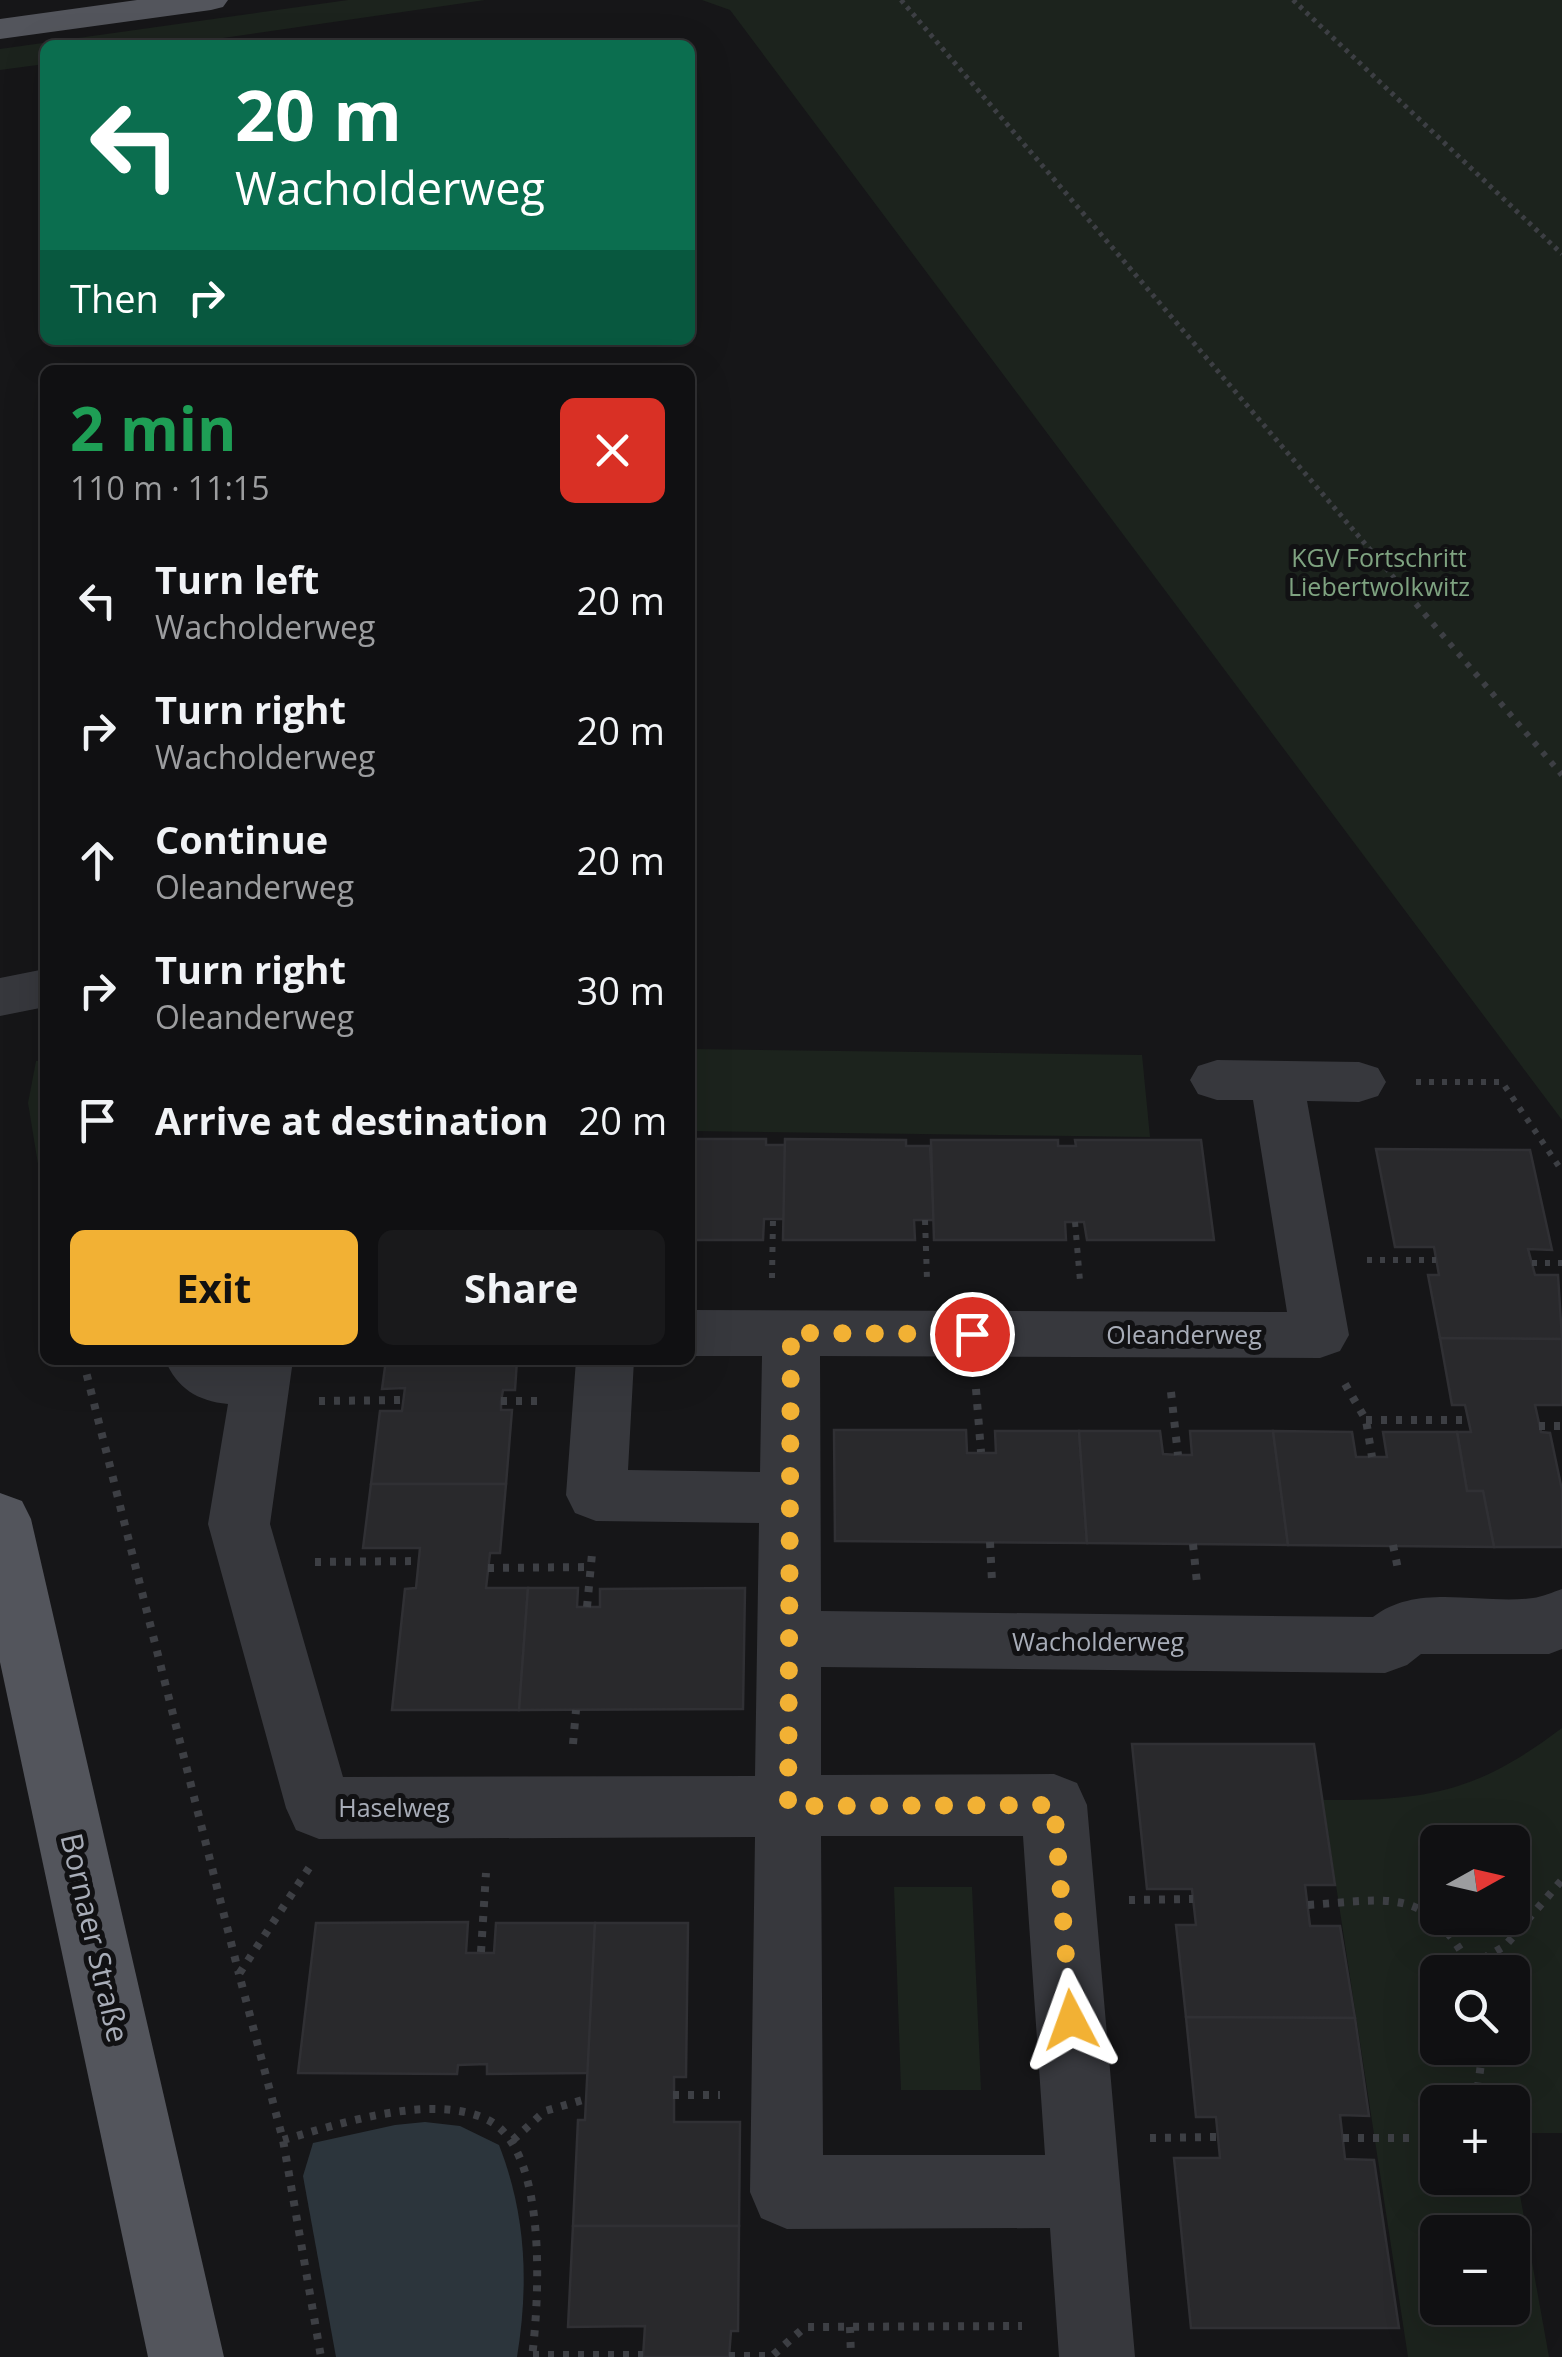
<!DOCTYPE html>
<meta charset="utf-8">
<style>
:root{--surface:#101012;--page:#19191b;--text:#f1f3f6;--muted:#9c9d9f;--line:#303032;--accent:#f2b134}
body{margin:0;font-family:"Open Sans",sans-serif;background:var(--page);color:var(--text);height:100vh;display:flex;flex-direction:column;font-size:38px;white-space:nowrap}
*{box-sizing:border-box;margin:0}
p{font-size:32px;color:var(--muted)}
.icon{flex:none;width:55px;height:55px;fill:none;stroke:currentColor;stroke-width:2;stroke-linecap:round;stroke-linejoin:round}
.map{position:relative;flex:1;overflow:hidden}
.side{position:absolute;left:40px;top:365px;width:655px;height:1000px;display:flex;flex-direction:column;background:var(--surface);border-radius:15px;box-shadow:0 10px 40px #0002,0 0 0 2px var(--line)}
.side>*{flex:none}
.top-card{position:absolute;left:40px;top:40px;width:655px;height:305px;border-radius:15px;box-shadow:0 10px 40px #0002,0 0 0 2px var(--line);background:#0b6e4f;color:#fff;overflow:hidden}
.needle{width:65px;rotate:82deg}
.buttons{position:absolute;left:1420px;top:1825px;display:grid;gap:20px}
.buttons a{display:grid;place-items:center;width:110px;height:110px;border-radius:15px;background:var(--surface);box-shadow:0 10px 40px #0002,0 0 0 2px var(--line);font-size:50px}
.pin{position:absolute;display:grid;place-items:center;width:85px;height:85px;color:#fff;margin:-42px;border:5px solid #fff;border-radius:50%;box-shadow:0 2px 10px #0007}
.me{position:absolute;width:110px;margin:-55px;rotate:356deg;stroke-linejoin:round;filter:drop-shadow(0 0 8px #0008)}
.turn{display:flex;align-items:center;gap:35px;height:210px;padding:0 30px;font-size:45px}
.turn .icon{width:130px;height:130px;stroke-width:2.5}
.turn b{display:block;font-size:70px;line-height:85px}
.then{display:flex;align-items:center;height:95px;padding:0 30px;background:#0003;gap:20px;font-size:38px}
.round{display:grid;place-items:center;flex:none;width:105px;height:105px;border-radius:15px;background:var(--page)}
.overview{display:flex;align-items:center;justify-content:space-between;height:170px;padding:0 30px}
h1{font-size:60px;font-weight:700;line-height:75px;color:#1e9e55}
.primary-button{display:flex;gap:20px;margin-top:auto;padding:20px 30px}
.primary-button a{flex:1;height:115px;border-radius:15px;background:var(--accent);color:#111;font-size:40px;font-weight:700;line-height:115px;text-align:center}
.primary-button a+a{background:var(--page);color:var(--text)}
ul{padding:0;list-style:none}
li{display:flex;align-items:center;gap:30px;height:130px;padding:0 30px}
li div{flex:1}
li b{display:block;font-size:38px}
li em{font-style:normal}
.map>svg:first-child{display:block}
.green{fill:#1c231d;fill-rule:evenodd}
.water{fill:#2c353c}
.building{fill:#29292c;stroke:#303034;stroke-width:2.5}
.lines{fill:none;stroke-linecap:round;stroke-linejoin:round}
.path-far2{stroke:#3d3f44;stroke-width:5;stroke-dasharray:4 5;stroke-linecap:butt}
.path-far1{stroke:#3d3f44;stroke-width:6;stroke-dasharray:5 8;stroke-linecap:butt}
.path{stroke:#3d3f44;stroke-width:8;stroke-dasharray:6 9;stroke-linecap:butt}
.minor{fill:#37383d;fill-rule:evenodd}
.major{fill:#53555c;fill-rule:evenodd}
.route{stroke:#f2b134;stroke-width:18;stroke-dasharray:0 32.4}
.labels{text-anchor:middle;stroke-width:10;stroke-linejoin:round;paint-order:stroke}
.park-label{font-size:25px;fill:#7fa381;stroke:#111113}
.street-label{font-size:25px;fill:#a8adb8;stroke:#111113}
.near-street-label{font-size:30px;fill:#a8adb8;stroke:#111113}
</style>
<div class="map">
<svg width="1562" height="2357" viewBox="0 0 1562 2357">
<rect width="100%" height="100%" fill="#161618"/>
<g class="green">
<polygon points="348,0 485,0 174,45 45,45 45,64 0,70 0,49"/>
<polygon points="702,0 1562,0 1562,1120 730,10"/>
<polygon points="690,1049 1142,1055 1150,1137 690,1131"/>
<polygon points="36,1061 45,1061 45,1207 28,1103"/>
<path d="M 1562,1728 L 1562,2133 L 1513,2133 L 1512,2102 L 1438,2102 L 1438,2178 L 1512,2178 L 1513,2156 L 1549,2357 L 1408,2357 L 1323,1800 C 1428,1801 1477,1792 1562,1728 ZM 1438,1842 L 1512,1842 L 1512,1918 L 1438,1918 ZM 1438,1972 L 1512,1972 L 1512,2048 L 1438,2048 ZM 1438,2232 L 1512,2232 L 1512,2308 L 1438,2308 Z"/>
<polygon points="894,1887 972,1887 981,2090 901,2090"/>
</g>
<path class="water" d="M 425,2122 L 460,2126 L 499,2145 C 526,2214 529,2284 517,2357 L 336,2357 L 303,2176 L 313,2143 L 395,2125 Z"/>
<g class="building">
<polygon points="690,1139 766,1139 766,1145 785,1145 784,1219 764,1219 763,1240 690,1240"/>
<polygon points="785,1139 906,1140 906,1146 930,1146 934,1220 914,1220 915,1240 783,1240"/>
<polygon points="931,1140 1058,1140 1058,1146 1076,1146 1075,1140 1201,1140 1214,1240 1087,1240 1084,1222 1065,1222 1066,1240 934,1240"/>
<polygon points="1376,1149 1530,1150 1552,1250 1528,1249 1535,1275 1558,1275 1562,1339 1440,1338 1428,1275 1439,1275 1434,1247 1395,1247"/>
<polygon points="1440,1338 1562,1339 1562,1405 1535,1405 1541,1432 1550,1433 1562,1490 1562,1547 1494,1547 1483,1491 1467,1491 1457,1432 1471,1432 1465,1405 1452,1405"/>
<polygon points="386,1360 517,1360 515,1390 503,1390 501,1401 501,1410 512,1410 506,1484 371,1484 380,1411 402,1411 405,1388 382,1389"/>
<polygon points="834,1430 966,1430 967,1453 996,1453 995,1431 1079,1431 1087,1543 835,1541"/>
<polygon points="1079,1431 1160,1431 1163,1454 1178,1455 1192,1455 1190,1431 1273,1431 1288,1545 1087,1543"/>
<polygon points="1273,1431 1352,1432 1356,1457 1387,1457 1383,1432 1457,1432 1467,1491 1483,1491 1494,1547 1288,1545"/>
<polygon points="371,1484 506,1484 500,1553 490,1553 486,1588 528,1588 519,1710 392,1710 405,1589 416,1588 420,1548 363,1548"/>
<polygon points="528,1588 578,1588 577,1607 600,1607 600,1589 745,1588 743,1709 519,1710"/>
<polygon points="1132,1744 1314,1744 1335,1885 1305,1885 1310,1926 1340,1926 1355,2018 1186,2017 1176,1925 1196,1925 1192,1889 1147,1889"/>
<polygon points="468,1922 466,1953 494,1953 496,1923 595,1923 588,2073 487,2074 487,2064 458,2065 457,2074 298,2073 316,1923"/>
<polygon points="595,1923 688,1923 686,2077 674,2077 674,2122 740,2122 739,2226 573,2226 578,2120 585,2120"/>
<polygon points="1186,2017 1355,2018 1369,2116 1340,2115 1345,2159 1374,2160 1399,2328 1191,2328 1174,2158 1220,2158 1216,2117 1196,2117"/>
<polygon points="573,2226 739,2226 738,2331 731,2331 729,2357 643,2357 645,2326 568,2327"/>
</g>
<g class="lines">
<g class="path-far2">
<polyline points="901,0 1402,587"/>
<polyline points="1293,0 1562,254"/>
</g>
<g class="path-far1">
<polyline points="1399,584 1562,775"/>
<polyline points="1416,1082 1502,1082 1562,1171"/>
<polyline points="925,1220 927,1279"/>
<polyline points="1075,1222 1080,1281"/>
<polyline points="1367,1260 1436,1260"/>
<polyline points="1532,1263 1562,1263"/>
<polyline points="772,1278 773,1219"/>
</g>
<g class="path">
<polyline points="83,1360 239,1974"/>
<polyline points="1345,1384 1366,1420 1372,1457"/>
<polyline points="976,1389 981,1452"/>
<polyline points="1171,1392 1178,1455"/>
<polyline points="319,1401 403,1400"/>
<polyline points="501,1401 540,1401"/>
<polyline points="1366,1420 1468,1420"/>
<polyline points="1539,1426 1562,1426"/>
<polyline points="990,1542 992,1581"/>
<polyline points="1193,1544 1197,1583"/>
<polyline points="1393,1545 1398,1569"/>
<polyline points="315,1562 418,1561"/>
<polyline points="488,1568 591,1567"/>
<polyline points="587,1607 592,1554"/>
<polyline points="573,1744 576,1710"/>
<polyline points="309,1868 239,1974 283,2140 321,2357"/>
<polyline points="1129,1900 1193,1899"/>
<path d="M 1308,1905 C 1395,1899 1427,1886 1473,1972"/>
<polyline points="481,1952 486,1873"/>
<polyline points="1470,1966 1505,1946 1562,1880"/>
<polyline points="673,2095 720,2095"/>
<polyline points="1472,2102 1477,2094 1483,2048"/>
<polyline points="1150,2138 1218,2137"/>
<polyline points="1343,2138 1423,2138 1438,2132"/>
<path d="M 283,2140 C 339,2124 430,2093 486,2119 C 549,2147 539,2301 532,2357"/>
<polyline points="513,2140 545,2111 586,2099"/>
<polyline points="850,2327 851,2357"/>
<polyline points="533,2355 643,2355"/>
<polyline points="729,2356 772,2356 805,2327 1022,2326"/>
</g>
<g class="minor">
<polygon points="45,969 45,1007 0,1016 0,978"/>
<path d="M 1217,1060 L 1359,1062 L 1378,1068 L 1386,1082 L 1378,1096 L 1359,1102 L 1307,1101 L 1349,1335 L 1340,1351 L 1320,1358 L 820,1356 L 821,1611 L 1373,1617 C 1418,1582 1480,1605 1533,1598 C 1542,1597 1553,1592 1562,1589 L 1562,1649 L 1549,1654 L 1421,1654 L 1407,1665 L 1385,1673 L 821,1667 L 821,1775 L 1054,1774 L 1077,1783 L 1087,1805 L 1135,2357 L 1059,2357 L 1050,2228 L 787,2229 L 761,2218 L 750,2192 L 755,1837 L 319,1839 L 296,1830 L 286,1808 L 208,1524 L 228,1404 C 197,1401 177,1388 165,1360 L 293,1360 L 270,1524 L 343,1777 L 755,1776 L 759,1523 L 596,1521 L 575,1513 L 566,1495 L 576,1360 L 634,1360 L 628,1470 L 760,1472 L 762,1356 L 690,1356 L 690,1310 L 1287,1312 L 1253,1100 L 1217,1100 L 1198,1094 L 1190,1080 L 1198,1066 ZM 821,1836 L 1023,1836 L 1045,2155 L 823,2155 Z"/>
</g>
<g class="major">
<polygon points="137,0 228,0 223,7 211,10 0,39 0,19"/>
<polygon points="0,1493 22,1501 31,1519 224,2357 148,2357 0,1662"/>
</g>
</g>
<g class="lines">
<polyline class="route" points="972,1334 791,1333 788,1806 1054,1805 1071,2020"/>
</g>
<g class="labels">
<g class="park-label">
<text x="1379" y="567">KGV Fortschritt<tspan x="1379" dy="29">Liebertwolkwitz</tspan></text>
</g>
<g class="street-label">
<text x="1184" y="1344">Oleanderweg</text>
<text x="1098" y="1651">Wacholderweg</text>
<text x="394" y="1817">Haselweg</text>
</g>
<g class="near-street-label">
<text transform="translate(94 1938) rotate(77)" y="10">Bornaer Straße</text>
</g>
</g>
</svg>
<div class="buttons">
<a><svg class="needle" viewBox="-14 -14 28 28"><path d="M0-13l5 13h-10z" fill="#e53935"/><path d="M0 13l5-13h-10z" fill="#9c9d9f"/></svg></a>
<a><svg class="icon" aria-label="search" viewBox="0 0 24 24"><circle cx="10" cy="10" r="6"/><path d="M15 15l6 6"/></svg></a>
<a>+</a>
<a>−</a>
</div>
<div class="pin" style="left:972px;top:1334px;background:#d93025"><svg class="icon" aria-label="arrive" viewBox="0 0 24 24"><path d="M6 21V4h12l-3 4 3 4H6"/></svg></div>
<svg class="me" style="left:1071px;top:2020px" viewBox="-20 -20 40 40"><path d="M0-17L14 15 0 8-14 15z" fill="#f2b134" stroke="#fff" stroke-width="4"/></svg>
<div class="top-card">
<div class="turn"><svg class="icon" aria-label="left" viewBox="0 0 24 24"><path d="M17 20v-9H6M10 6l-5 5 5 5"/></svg><div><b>20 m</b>Wacholderweg</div></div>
<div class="then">Then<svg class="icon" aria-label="right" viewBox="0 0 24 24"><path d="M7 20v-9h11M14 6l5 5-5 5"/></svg></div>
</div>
<section class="side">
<div class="overview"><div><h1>2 min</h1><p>110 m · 11:15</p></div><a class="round" style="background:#d93025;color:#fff"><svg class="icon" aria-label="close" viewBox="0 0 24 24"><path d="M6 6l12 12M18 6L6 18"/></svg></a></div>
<ul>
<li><svg class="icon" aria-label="left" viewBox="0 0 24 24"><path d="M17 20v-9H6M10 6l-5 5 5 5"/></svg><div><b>Turn left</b><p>Wacholderweg</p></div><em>20 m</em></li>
<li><svg class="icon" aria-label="right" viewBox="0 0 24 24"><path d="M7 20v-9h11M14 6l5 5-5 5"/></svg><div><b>Turn right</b><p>Wacholderweg</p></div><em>20 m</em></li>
<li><svg class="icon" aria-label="ahead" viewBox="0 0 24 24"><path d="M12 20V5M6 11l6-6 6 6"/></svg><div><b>Continue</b><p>Oleanderweg</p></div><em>20 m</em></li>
<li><svg class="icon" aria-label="right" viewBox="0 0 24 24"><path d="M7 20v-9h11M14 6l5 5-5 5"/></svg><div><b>Turn right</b><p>Oleanderweg</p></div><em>30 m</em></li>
<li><svg class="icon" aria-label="arrive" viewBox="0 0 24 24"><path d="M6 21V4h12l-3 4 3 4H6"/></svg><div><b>Arrive at destination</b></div><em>20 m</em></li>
</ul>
<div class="primary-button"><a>Exit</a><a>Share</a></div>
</section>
</div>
